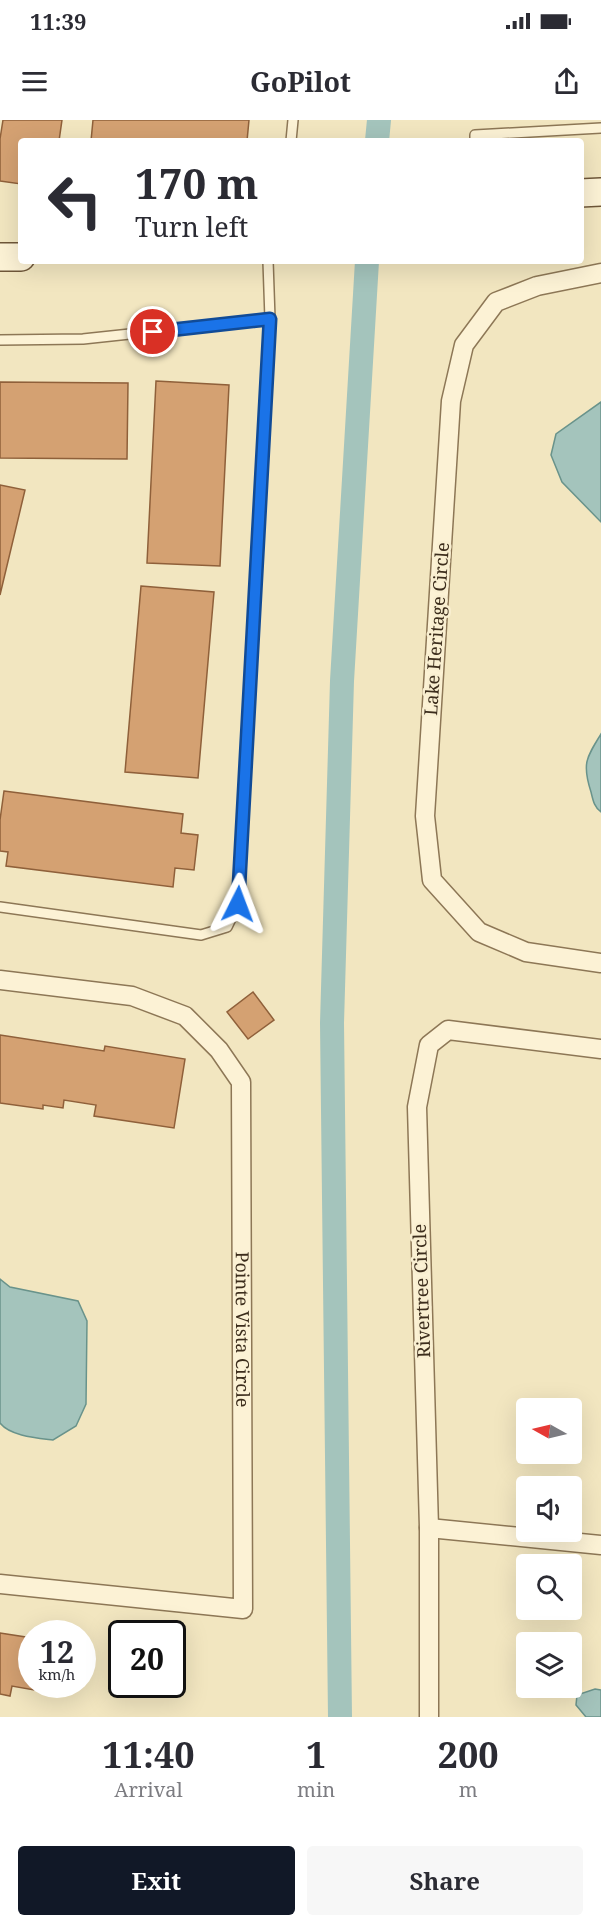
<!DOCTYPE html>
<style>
:root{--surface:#fff;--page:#f7f7f7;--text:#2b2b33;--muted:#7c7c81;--accent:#111827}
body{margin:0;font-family:"Noto Serif",serif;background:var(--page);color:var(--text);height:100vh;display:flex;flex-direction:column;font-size:22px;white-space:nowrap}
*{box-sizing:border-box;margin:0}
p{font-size:20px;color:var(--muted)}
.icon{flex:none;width:33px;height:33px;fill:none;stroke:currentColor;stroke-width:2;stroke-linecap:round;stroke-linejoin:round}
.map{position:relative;height:1597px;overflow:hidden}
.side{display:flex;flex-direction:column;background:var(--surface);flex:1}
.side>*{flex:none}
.guide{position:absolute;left:18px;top:18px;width:566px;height:126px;border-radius:6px;box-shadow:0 6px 24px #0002;background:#fff;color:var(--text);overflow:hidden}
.needle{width:39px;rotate:278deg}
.fabs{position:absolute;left:516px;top:1278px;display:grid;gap:12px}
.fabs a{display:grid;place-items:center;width:66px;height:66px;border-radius:6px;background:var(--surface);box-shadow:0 6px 24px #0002;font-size:30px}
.speed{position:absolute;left:18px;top:1500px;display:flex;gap:12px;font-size:30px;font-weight:700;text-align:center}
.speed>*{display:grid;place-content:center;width:78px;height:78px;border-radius:50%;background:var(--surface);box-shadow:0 6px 24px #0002;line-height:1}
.speed small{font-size:15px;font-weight:400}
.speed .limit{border:3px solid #111;border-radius:9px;background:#fff;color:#111}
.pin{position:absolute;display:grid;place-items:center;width:51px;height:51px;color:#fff;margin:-26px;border:3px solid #fff;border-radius:50%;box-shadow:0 2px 6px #0007}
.me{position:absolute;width:66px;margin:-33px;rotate:3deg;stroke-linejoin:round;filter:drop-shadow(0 0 4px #0008)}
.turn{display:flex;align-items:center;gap:21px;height:126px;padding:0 18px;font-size:27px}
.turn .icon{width:78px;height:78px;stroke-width:2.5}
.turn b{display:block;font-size:42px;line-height:51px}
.eta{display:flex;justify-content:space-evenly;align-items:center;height:102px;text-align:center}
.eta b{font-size:36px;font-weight:700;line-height:42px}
.cta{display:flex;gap:12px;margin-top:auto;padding:12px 18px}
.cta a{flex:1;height:69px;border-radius:6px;background:var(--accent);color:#fff;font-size:24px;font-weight:700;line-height:69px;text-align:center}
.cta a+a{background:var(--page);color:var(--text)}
.status{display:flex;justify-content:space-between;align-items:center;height:42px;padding:0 30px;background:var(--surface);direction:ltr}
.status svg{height:16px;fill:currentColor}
header{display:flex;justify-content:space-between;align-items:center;height:78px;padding:0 18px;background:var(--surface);font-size:27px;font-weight:700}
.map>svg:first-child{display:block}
.water{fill:#a4c4bc;stroke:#69938b;stroke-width:1.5}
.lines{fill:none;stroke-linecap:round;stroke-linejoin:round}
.canal{stroke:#a4c4bc;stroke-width:24}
.building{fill:#d4a172;stroke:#8f603a;stroke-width:1.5}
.lane-casing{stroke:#8d7756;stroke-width:12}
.street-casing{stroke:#8d7756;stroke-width:21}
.secondary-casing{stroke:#6f5739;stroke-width:30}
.lane{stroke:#fcf2d5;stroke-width:9}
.street{stroke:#fcf2d5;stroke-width:18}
.secondary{stroke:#fcf2d5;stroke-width:27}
.route-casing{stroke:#114b97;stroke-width:15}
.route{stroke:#1a73e8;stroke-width:10}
.labels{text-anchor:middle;stroke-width:5;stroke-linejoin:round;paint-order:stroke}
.street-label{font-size:18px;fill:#3c2d1c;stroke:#f9efd1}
</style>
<div class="status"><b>11:39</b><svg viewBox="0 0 49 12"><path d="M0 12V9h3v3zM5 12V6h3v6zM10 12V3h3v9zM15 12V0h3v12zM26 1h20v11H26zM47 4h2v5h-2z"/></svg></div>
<header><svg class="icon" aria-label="menu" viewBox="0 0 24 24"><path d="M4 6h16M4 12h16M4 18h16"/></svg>GoPilot<svg class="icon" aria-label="share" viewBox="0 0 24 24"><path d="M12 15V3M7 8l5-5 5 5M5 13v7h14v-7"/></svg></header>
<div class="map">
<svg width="601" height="1597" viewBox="0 0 601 1597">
<rect width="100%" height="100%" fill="#f2e6c0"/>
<g class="water">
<polygon points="601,282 601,402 562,362 551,335 556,314"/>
<path d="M 601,614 L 601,692 C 594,687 593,680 591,672 C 582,644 586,638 601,614 Z"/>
<path d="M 0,1159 L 10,1167 L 78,1181 L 87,1201 L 86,1284 L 76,1306 L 53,1320 C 37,1318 10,1316 0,1303 Z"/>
<polygon points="595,1569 601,1570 601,1597 586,1597 576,1585 577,1575"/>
</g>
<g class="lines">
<g class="canal">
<polyline points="377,21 379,0"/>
<polyline points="340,1597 332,903 342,561 367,141"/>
</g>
</g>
<g class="building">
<polygon points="3,0 62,0 59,21 21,21 21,64 0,61 0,19"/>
<polygon points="93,0 249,0 247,21 91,21"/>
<polygon points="156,261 229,265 220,446 147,443"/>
<polygon points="0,262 128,263 127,339 0,338"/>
<polygon points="0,365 25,370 0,475"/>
<polygon points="141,466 214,472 198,658 125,652"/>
<polygon points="4,671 183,694 181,713 198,715 194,750 175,748 173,767 6,746 8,732 0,731 0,700"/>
<polygon points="253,872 274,900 248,919 227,892"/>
<polygon points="0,915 104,931 105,926 185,939 174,1008 94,996 96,985 64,980 63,988 43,985 43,989 0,983"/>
<polygon points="0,1513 32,1518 32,1564 35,1564 34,1570 12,1566 10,1576 0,1574"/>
</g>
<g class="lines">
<g class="lane-casing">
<g id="lane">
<polyline points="291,21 293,0"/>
<polyline points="475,21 475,15 601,8"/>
<polyline points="0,220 83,219 270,199"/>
<polyline points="0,787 201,815 227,807 238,784 270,199 268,141"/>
</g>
</g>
<g class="street-casing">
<g id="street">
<polyline points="601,153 537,166 496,182 464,225 451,281 425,696 432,760 479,812 526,832 601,843"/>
<path id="s1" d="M 0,860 L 132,876 L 185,896 L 219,930 L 241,962 L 243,1489 L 0,1464"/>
<polyline points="429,1408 601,1425"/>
<polyline points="429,1597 429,1408 417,987 429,925 448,910 601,929"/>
</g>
</g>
<g class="secondary-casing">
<g id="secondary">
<polyline points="580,73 601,72"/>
<polyline points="0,137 21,137"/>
</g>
</g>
<use href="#lane" class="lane"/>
<use href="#street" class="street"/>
<use href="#secondary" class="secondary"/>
</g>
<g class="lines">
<g class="route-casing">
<polyline id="route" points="153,212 270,199 238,784"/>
</g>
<use href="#route" class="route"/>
</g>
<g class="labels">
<g class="street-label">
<text transform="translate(437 509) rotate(-86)" y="6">Lake Heritage Circle</text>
<text transform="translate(422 1171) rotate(-92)" y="6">Rivertree Circle</text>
<text dy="6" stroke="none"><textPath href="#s1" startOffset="524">Pointe Vista Circle</textPath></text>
</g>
</g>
</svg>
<div class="fabs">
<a><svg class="needle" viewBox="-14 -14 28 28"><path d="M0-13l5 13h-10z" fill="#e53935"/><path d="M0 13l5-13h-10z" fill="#7c7c81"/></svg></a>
<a><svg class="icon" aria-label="sound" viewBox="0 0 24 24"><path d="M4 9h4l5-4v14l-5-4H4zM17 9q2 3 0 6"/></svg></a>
<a><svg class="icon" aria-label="search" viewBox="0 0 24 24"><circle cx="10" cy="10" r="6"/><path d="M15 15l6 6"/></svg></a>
<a><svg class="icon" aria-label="layers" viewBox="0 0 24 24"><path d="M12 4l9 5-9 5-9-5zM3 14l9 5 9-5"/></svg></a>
</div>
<div class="speed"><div>12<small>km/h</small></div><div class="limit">20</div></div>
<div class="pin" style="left:153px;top:212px;background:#d93025"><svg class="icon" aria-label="arrive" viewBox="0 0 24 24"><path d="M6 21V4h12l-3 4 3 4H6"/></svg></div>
<svg class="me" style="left:238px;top:784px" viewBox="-20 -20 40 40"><path d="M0-17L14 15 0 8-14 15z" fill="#1a73e8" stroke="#fff" stroke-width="4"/></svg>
<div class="guide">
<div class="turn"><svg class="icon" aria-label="left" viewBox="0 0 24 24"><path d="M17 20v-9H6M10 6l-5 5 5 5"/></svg><div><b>170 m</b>Turn left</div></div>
</div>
</div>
<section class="side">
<div class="eta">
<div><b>11:40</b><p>Arrival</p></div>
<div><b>1</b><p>min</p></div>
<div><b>200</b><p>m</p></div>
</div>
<div class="cta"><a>Exit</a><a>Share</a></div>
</section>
